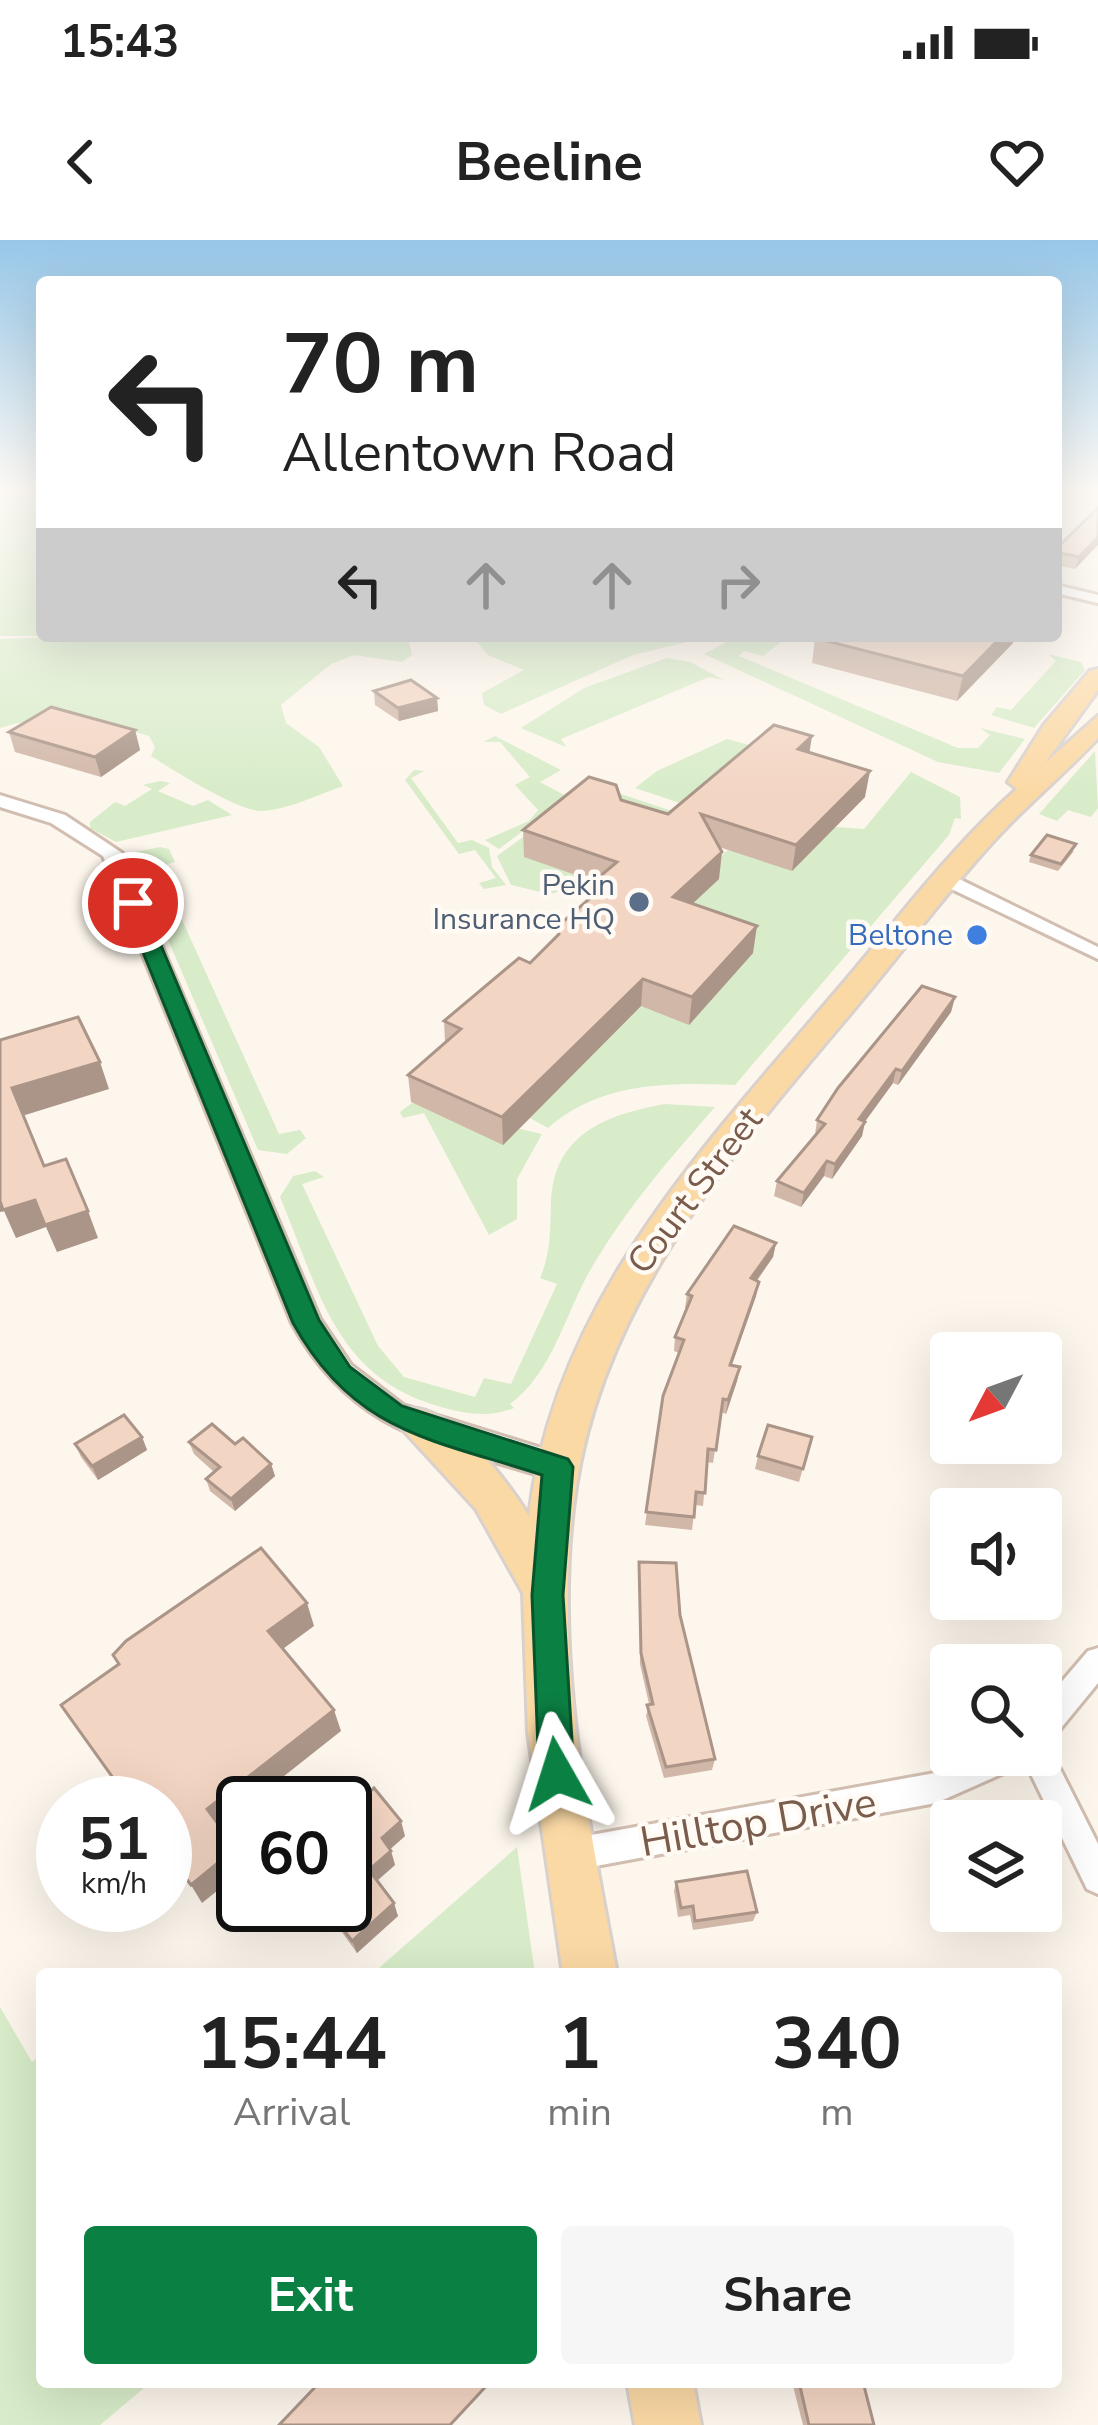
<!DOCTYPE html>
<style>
:root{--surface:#fff;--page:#f6f6f6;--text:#222;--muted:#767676;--accent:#0b8043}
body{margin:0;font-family:"Nunito Sans",sans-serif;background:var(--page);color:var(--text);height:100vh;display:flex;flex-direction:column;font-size:45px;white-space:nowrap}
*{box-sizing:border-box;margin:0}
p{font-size:39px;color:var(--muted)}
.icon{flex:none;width:66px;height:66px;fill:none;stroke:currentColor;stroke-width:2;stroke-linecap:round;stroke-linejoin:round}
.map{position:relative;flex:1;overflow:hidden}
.side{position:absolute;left:36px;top:1728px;width:1026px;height:420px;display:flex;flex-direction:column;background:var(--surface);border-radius:12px;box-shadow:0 12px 48px #0002}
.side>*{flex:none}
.top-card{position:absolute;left:36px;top:36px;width:1026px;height:366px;border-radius:12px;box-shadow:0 12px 48px #0002;background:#fff;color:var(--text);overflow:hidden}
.needle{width:78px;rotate:229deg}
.buttons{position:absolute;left:930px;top:1092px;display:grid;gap:24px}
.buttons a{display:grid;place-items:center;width:132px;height:132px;border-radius:12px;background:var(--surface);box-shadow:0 12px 48px #0002;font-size:60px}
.speed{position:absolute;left:36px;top:1536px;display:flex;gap:24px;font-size:60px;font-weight:700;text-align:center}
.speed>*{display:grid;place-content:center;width:156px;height:156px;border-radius:50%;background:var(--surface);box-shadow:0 12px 48px #0002;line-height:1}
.speed small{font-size:30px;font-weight:400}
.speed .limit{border:6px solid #111;border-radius:18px;background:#fff;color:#111}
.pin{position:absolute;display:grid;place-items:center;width:102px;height:102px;color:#fff;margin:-51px;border:6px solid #fff;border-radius:50%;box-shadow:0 3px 12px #0007}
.me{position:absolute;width:132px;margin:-66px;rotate:354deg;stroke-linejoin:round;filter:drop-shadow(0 0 9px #0008)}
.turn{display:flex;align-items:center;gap:42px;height:252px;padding:0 48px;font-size:54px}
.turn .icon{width:156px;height:156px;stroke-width:2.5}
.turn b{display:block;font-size:84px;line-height:102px}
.lanes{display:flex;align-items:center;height:114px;padding:0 48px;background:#0003;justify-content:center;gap:60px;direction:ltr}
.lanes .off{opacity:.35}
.eta{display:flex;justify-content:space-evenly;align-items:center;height:204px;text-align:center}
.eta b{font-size:72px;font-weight:700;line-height:84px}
.cta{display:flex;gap:24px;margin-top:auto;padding:24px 48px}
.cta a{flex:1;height:138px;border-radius:12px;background:var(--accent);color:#fff;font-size:48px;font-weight:700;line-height:138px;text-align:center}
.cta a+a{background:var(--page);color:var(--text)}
.status{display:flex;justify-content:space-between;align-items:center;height:84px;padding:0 60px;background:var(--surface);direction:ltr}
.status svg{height:33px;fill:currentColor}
header{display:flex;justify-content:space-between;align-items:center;height:156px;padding:0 48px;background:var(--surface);font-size:54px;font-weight:700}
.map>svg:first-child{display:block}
.green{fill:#d8ecc9}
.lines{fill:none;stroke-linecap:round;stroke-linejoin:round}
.minor-casing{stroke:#d1beb0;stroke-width:6}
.tertiary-casing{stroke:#d1beb0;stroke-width:6}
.primary-casing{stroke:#dad1cd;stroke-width:6}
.minor{fill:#fff;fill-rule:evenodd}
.tertiary{fill:#fff;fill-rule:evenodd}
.primary{fill:#fbd9a5;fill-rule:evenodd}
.wall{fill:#d1b7a8}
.shaded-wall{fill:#aa9588}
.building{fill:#f3d5c3;stroke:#aa9588;stroke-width:3}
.route{fill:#0b8043;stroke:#07532c;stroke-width:3}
.service-dot{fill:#5c6f8a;stroke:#fffaf3;stroke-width:4.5}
.shop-dot{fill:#3f7fe0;stroke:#fffaf3;stroke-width:4.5}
.labels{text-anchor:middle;stroke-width:9;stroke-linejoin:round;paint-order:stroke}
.far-service-label{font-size:30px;fill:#4e5e75;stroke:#fffaf3;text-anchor:end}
.far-shop-label{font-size:30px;fill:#366cbe;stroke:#fffaf3;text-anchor:end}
.street-label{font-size:36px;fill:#7a5c4d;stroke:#fffaf3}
.near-street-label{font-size:42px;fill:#7a5c4d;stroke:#fffaf3}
</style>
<div class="status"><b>15:43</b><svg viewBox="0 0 49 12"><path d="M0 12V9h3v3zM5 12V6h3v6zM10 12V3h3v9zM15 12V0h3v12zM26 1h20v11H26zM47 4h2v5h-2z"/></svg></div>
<header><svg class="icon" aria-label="back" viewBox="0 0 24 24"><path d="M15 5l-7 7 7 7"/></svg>Beeline<svg class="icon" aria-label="heart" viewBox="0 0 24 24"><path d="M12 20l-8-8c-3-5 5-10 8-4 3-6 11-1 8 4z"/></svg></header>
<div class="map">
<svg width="1098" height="2185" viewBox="0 0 1098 2185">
<rect width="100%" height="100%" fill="#fdf6ec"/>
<g class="green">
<polygon points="0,249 42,249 42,396 73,396 0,396"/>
<path d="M 89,396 L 414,396 L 409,402 L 412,415 L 402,422 L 354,415 L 331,424 L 281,465 L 286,483 L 319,507 L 343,546 C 318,555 287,570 261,571 C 240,572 171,529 151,516 L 155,507 L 149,496 C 103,482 46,472 0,488 L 0,399 Z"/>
<polygon points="472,396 712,396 633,415 501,474 484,465 482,453 524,430 488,415"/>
<polygon points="738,396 789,396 763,416 744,411 739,416 958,508 978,508 990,495 980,488 1025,499 999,533 938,522 704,414"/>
<polygon points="1048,414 1081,422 1085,430 1034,488 991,475 997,467 1011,470 1056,421"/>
<polygon points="667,418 690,422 724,440 709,437 561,499 566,507 521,488 584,448"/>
<polygon points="495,496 561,530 540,542 568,557 499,609 485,600 529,581 538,570 515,545 530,537 500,502 483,502"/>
<polygon points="727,499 771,511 683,564 635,548 657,531"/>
<polygon points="1095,511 1098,568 1091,577 1068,570 1057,581 1039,574"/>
<polygon points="414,530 424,531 411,538 458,603 472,600 489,608 492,627 506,645 484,649 479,643 496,638 475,610 459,614 405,540"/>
<path d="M 911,532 L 960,557 L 961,579 L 955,578 L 949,595 L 735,845 C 670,842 599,842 548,888 L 528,877 L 598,732 L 686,783 L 707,765 L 653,677 L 728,610 L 836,587 L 864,589 Z"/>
<polygon points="160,541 170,543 158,551 193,566 208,560 232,575 116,602 90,588 90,582 115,562 125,566 152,549 143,545"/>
<polygon points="612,551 693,578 610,654 587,646 549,654 511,645 497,616 541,584"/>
<polygon points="160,607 169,609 175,622 158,627 279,894 300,890 306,898 287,914 258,910 131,613"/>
<polygon points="412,863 542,894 517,939 517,979 489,995 424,873 403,878 400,872"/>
<path d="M 665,864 L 715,867 C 672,916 629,965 595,1022 C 566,1068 555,1131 510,1164 L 514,1168 C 489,1178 466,1174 441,1167 C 334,1137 319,1049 280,957 L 293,936 L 315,931 L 324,937 L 302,944 L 378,1106 L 404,1137 L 475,1157 L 484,1138 L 511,1144 L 557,1044 L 540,1038 C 551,1012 550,992 551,964 C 553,895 604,875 665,864 Z"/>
<polygon points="517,1607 535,1734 372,1734"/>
<polygon points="0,1767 32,1822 42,1814 42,2142 151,2142 100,2185 0,2185"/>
</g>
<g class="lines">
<g class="minor-casing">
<g id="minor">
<polygon points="1056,345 1098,355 1098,363 1056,353"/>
<polygon points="941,636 953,636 1098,707 1098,719 941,644"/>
<polygon points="1098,1408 1098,1443 1052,1499 1043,1503 1048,1505 1098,1604 1098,1654 1087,1649 1024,1520 1022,1525 936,1563 569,1631 558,1626 553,1615 558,1604 569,1599 935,1533 976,1515 1041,1515 1041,1466 1088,1411"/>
</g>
</g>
<g class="tertiary-casing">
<path id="tertiary" d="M 0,555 L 65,575 L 122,613 L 320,1079 L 351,1125 L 403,1165 L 570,1217 L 574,1227 L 570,1237 L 558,1241 C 442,1203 356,1199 292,1083 L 103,616 L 51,583 L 0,567 Z"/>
</g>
<g class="primary-casing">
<g id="primary">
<path d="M 1098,429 L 1098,450 L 1045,523 L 1098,476 L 1098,498 C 1067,531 1032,560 1001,593 C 949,648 904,710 855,768 C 735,911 605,1056 576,1247 C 551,1409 588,1576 617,1734 L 563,1734 L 528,1492 L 523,1353 L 476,1269 L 396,1182 L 402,1170 C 445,1156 508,1243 529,1276 C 555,1058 710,900 846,740 C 901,675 953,606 1017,549 L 1008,542 L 1044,485 L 1090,431 Z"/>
<polygon points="627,2142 693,2142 701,2185 635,2185"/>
</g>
</g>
<use href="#minor" class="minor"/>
<use href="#tertiary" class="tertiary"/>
<use href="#primary" class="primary"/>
</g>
<g class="wall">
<polygon points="1098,268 1075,329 1056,325 1056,309"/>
<polygon points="815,398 1013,403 957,461 812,423"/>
<polygon points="374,451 437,458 438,471 399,481 375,465"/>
<polygon points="135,490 140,510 101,537 15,512 9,492"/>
<polygon points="810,513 865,557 792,631 719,607 719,639 692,663 753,713 689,785 641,766 503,905 411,862 408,835 445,802 444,781 530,723 557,696 557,687 598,651 599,643 524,617 523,590 621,560 668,574"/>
<polygon points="1074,611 1058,631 1029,622 1031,615"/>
<polygon points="955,757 951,772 898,845 893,843 865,881 862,896 832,939 824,936 801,967 774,956 777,941 815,895 817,880"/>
<polygon points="776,1003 773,1017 757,1041 756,1056 732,1125 740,1127 737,1141 726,1174 721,1172 713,1223 707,1222 703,1266 695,1265 692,1290 645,1285 663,1156 679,1113 674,1111 675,1097 687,1069 685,1068 687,1054"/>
<polygon points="142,1197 147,1210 98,1240 81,1217 75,1204"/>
<polygon points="812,1197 799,1242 755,1229 758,1216"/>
<polygon points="189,1202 235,1204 271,1224 275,1236 235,1271 210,1251 206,1239 214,1232 194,1214"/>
<polygon points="639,1322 680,1375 715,1519 712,1530 664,1538 646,1476 649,1464 640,1424"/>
<polygon points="345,1573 405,1596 390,1609 395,1625 377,1641 398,1676 357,1713 322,1665 345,1665"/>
<polygon points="676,1642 757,1672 753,1681 693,1690 690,1675 678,1677 674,1651"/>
<polygon points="792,2142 863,2142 874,2185 803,2185"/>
</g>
<g class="shaded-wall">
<polygon points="1098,297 1098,305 1075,329 1079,317"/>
<polygon points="1002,396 1015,396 1013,403 957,461 963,436"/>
<polygon points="437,458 438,471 399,481 398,468"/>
<polygon points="135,490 140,510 101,537 95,517"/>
<polygon points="812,496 808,522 798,509"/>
<polygon points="870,531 865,557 792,631 796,605"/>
<polygon points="722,612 719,639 671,684 673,657"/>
<polygon points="757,686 753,713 689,785 692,757"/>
<polygon points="643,739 641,766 503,905 502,877"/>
<polygon points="955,757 951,772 898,845 902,831"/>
<polygon points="100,822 109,849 22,876 12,848"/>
<polygon points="896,829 893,843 856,894 859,879"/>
<polygon points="865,882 862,896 832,939 835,924"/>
<polygon points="827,921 824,936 801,967 804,953"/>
<polygon points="0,958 35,960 88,971 98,998 57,1012 46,987 16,998 4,971 0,972"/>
<polygon points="776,1003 773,1017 748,1052 751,1038"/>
<polygon points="759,1042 756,1056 727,1138 730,1125"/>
<polygon points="740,1127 737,1141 726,1174 728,1160"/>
<polygon points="142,1197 147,1210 98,1240 92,1226"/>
<polygon points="271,1224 275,1236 235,1271 231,1259"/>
<polygon points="307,1363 314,1386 276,1414 268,1391"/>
<polygon points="334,1470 341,1491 250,1563 243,1563 243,1569 218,1589 207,1569"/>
<polygon points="401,1581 405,1596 386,1613 382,1598"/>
<polygon points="236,1608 243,1621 243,1630 202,1663 191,1645"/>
<polygon points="391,1611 395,1625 373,1644 369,1630"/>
<polygon points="394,1663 398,1676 357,1713 352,1701"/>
</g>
<g class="building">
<polygon points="1098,268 1098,297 1079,317 1056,312 1056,309"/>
<polygon points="818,396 1002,396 963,436 815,398"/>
<polygon points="411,440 437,458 398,468 374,451"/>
<polygon points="51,467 135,490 95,517 9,492"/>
<polygon points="774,485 812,496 798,509 870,531 796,605 701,574 722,612 673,657 757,686 692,757 643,739 502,877 408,835 461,789 444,781 519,718 530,723 559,694 557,687 604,646 599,637 617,622 523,590 589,537 616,545 621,560 668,574"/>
<polygon points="1047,595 1076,604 1061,624 1031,615"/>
<polygon points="922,746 955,757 902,831 896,829 859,879 865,882 835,924 827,921 804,953 777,941 825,884 817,880 838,848"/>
<polygon points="78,777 100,822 12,848 44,926 66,919 88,971 45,985 35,960 3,970 0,961 0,800"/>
<polygon points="734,986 776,1003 751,1038 759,1042 730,1125 740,1127 728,1160 723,1159 716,1210 708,1209 705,1253 696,1252 694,1277 646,1272 663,1156 684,1100 675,1097 692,1056 687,1054"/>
<polygon points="124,1175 142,1197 92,1226 75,1204"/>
<polygon points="212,1184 235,1204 243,1198 271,1224 231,1259 206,1239 220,1227 189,1202"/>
<polygon points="768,1185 812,1197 803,1229 758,1216"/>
<polygon points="261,1308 307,1363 268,1391 334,1470 207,1569 236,1608 191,1645 165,1610 165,1563 131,1563 61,1465 119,1424 113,1415 126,1401"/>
<polygon points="639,1322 676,1323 680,1375 715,1519 666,1527 647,1465 653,1464 641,1413"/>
<polygon points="374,1548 401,1581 382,1598 391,1611 369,1630 394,1663 352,1701 325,1665 345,1665 345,1573"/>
<polygon points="747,1631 757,1672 695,1681 693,1666 681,1668 676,1642"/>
<polygon points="320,2142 490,2142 450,2185 279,2185"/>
<polygon points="799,2142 863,2142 874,2185 809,2185"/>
</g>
<linearGradient id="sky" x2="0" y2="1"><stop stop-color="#97c7e8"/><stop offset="0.45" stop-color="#fefbf6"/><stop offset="1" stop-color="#fefbf6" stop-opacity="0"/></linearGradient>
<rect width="1098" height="555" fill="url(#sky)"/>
<path class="route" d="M 133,657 L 143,663 L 319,1080 L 350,1127 L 402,1166 L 568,1219 L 573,1227 L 563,1355 L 574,1534 L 569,1546 L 557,1551 L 544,1546 L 539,1534 L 532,1355 L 542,1235 C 432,1199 354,1193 293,1083 L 123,663 Z"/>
<circle class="service-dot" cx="639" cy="662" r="12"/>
<circle class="shop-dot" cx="977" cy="695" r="12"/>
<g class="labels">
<g class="far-service-label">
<text x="615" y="655">Pekin<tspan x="615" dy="34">Insurance HQ</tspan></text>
</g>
<g class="far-shop-label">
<text x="953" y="705">Beltone</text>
</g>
<g class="street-label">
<text transform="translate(694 950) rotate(-53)" y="13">Court Street</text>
</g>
<g class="near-street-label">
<text transform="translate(758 1581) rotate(-10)" y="15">Hilltop Drive</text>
</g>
</g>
</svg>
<div class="buttons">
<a><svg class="needle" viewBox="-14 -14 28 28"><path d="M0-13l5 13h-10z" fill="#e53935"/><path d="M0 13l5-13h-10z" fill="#767676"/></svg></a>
<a><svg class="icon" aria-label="sound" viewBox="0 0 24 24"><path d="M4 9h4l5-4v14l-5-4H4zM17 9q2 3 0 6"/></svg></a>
<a><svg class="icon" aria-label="search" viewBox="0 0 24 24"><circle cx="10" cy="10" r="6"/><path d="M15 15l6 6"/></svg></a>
<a><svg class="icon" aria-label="layers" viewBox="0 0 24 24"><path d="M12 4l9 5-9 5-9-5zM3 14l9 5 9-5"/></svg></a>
</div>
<div class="speed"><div>51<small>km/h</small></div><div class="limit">60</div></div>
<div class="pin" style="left:133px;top:663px;background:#d93025"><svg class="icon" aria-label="arrive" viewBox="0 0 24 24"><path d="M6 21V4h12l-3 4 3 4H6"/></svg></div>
<svg class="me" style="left:557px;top:1534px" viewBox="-20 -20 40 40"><path d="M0-17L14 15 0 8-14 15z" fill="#0b8043" stroke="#fff" stroke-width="4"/></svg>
<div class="top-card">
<div class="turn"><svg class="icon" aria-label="left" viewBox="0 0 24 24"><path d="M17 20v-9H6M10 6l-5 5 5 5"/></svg><div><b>70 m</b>Allentown Road</div></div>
<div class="lanes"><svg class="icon" aria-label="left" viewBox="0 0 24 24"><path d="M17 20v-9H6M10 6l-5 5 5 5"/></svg><svg class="icon off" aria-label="ahead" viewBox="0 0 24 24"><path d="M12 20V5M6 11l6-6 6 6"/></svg><svg class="icon off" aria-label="ahead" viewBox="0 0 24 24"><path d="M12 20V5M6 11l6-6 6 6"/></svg><svg class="icon off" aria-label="right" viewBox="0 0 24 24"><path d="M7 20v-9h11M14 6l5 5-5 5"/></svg></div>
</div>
<section class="side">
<div class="eta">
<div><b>15:44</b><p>Arrival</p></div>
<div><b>1</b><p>min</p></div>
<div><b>340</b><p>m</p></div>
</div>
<div class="cta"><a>Exit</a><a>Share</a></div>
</section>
</div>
